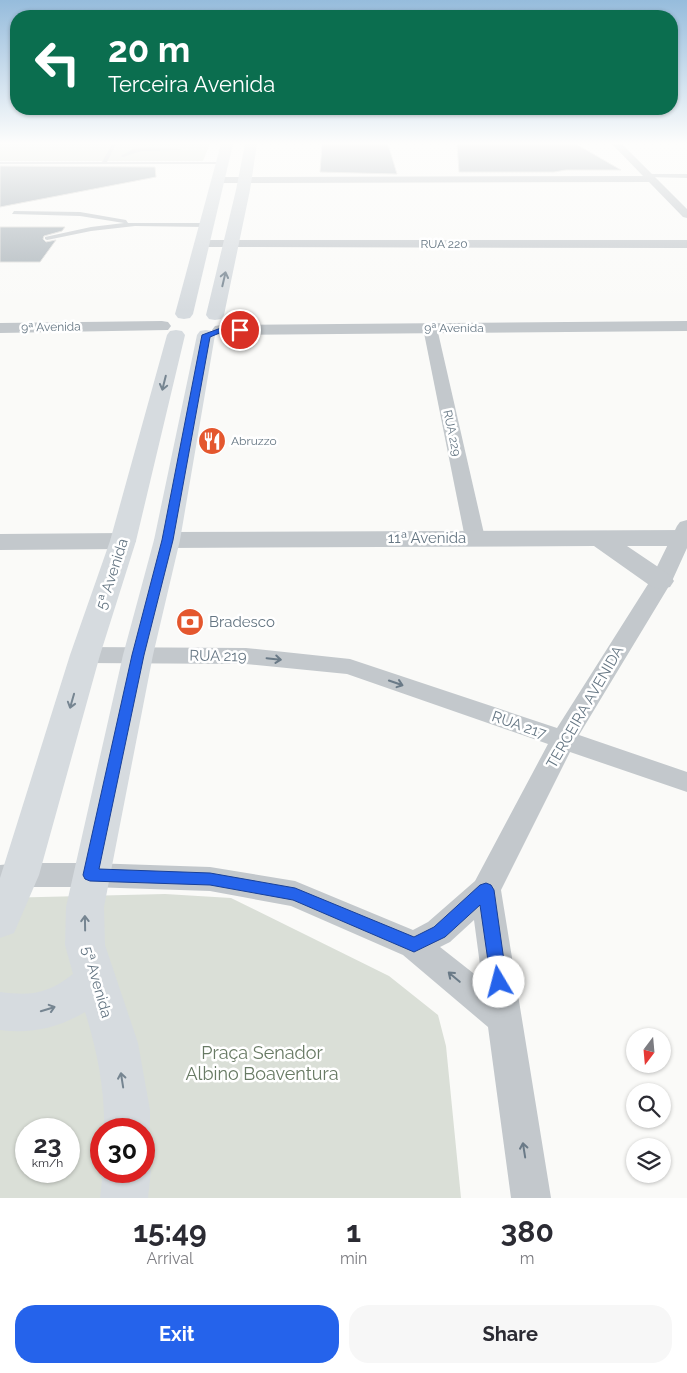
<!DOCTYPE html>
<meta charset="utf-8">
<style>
:root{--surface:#fff;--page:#f7f7f7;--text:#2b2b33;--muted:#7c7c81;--accent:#2563eb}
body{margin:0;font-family:Raleway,sans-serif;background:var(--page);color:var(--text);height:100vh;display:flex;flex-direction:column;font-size:19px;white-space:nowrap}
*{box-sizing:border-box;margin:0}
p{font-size:16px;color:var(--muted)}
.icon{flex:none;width:28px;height:28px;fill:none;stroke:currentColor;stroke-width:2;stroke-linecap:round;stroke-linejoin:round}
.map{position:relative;height:1198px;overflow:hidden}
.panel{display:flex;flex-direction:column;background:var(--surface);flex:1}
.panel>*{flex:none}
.banner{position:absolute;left:10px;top:10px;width:668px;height:105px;border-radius:20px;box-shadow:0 1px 4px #0004;background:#0b6e4f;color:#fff;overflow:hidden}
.needle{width:32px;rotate:196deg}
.tools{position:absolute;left:626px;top:1028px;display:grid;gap:10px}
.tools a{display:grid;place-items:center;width:45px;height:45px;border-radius:50%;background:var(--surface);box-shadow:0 1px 4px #0004;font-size:25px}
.speed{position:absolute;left:15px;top:1118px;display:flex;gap:10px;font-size:25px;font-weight:700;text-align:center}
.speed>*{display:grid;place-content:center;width:65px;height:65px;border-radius:50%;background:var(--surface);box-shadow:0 1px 4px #0004;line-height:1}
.speed small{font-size:12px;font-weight:400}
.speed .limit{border:8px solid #d22;background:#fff;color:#111}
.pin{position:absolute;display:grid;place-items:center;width:42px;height:42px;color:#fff;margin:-21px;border:2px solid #fff;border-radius:50%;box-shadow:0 1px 5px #0007}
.me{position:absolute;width:55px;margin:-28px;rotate:352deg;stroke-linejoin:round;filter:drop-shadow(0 0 4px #0008)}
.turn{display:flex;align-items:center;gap:18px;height:105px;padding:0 15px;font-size:22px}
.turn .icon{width:65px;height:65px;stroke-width:2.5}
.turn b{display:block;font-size:35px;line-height:42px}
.eta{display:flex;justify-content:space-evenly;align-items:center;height:85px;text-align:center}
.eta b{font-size:30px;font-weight:700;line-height:35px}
.button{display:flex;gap:10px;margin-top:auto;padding:10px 15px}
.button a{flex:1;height:58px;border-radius:20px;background:var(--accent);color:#fff;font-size:20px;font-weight:700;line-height:58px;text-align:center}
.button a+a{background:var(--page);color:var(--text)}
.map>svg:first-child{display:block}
.green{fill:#dadfd7;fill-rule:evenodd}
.building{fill:#aab3b9;stroke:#dcdcda}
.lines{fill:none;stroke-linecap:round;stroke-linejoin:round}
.service{fill:#c3c8cc;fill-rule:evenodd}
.minor{fill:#c3c8cc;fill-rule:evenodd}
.tertiary{fill:#c3c8cc;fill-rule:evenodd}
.secondary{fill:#d6dbdf;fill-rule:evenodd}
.oneway{stroke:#768591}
.oneway2{stroke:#6a7a87}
.route{fill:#2563eb;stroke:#184099}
.labels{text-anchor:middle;stroke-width:5;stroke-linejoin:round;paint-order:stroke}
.far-street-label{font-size:12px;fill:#657683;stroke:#fff}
.far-poi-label{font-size:12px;fill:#657683;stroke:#fff;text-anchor:start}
.street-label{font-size:15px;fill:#657683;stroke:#fff}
.poi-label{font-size:15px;fill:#657683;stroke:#fff;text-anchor:start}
.near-park-label{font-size:18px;fill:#687a64;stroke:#fff}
</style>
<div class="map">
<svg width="687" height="1198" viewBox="0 0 687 1198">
<rect width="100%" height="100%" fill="#fafaf8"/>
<g class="green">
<polygon points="0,144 210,144 203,161 0,161"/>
<path d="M 165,894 L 231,898 L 389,976 L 438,1015 L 446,1046 L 461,1198 L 0,1198 L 0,898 ZM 26,1129 L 69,1129 L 69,1171 L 26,1171 ZM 101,1129 L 144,1129 L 144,1171 L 101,1171 Z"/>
</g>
<g class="building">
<polygon points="322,144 388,144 397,174 320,172"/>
<polygon points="457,144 576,144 621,170 566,170 554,172 459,172"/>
<polygon points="0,166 155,167 156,177 0,207"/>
<polygon points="0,227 65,227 62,231 44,236 43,239 46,242 56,240 40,262 0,262"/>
</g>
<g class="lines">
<g class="service">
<polygon points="112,144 116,144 107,162 222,162 224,163 222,164 0,164 0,162 102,162"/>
<polygon points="150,147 179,149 181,150 142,151 123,157 121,156 133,149"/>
<polygon points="649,174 687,174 687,178 647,177"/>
<polygon points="14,211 80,212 126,220 128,223 205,223 208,225 205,227 135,226 91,231 47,240 45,239 45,237 91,227 124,223 80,216 12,214"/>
</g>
<g class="minor">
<polygon points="612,144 622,144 687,209 687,218 683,217 649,182 218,183 213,180 218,177 643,176"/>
<polygon points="201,240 687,240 687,248 197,247 195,244"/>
<polygon points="430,324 435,325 437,328 485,538 482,542 475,544 468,542 465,538 423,328 425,325"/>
<path d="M 687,520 L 687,548 L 672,581 L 579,735 L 687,772 L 687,792 L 570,752 L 501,890 L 551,1198 L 511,1198 L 488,1027 L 403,955 L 291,906 L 210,891 L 90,887 L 20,887 L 0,889 L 0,865 L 20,863 L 90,863 L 210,867 L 295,881 L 413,930 L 428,922 L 475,881 L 548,744 L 347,674 L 246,664 L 85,663 L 76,660 L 73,655 L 76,650 L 85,647 L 246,648 L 350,659 L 557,728 L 650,581 L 677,526 L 680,522 ZM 474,920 L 482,980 L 440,947 L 450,942 Z"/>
</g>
<g class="tertiary">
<polygon points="162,321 168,322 171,326 168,330 0,333 0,323"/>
<polygon points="687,321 687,331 221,335 215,334 212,330 215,326 221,325"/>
<polygon points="687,530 687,546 627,546 670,575 674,581 670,587 661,589 652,587 594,546 167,548 158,545 154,540 158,535 167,532"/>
<polygon points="123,533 132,536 136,541 132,546 123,549 0,550 0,534"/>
</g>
<g class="secondary">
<polygon points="221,144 233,144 193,314 190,318 184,319 178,318 175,314"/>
<polygon points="245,144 257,144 250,190 224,315 221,319 215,320 209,319 206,315 236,190"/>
<polygon points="176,330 182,331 185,335 136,541 100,655 39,875 14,933 0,938 0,878 70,655 110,541 167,335 170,331"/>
<path d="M 206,330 L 212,331 L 215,335 L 180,540 L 153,655 L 104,907 L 105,945 L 138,1043 L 150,1110 L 150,1129 L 144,1144 L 144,1129 L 104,1129 C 105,1090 97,1050 85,1012 C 58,1028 31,1034 0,1030 L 0,992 C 31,996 48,994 73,974 L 65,945 L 66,907 L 123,655 L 154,540 L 197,335 L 200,331 Z"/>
<polygon points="144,1154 151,1171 148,1198 100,1198 103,1171 144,1171"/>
</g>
</g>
<defs><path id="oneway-shaft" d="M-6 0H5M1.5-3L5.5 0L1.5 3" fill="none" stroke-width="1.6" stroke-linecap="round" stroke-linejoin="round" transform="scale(1.25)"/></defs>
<g class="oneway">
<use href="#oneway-shaft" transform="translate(224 279) rotate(-77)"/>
<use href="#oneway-shaft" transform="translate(164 383) rotate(104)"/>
<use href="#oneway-shaft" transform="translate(72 701) rotate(106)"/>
<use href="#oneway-shaft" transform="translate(85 923) rotate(-91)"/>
<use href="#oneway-shaft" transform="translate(48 1009) rotate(-17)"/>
<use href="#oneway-shaft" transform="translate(122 1080) rotate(-99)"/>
</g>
<g class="oneway2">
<use href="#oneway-shaft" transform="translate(274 659) rotate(6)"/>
<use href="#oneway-shaft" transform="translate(396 683) rotate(19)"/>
<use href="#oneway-shaft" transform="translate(454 977) rotate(-140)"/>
<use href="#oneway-shaft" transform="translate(524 1150) rotate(-99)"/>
</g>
<linearGradient id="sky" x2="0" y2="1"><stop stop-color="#96bcdc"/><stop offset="0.46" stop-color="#fdfdfc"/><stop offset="1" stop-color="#fdfdfc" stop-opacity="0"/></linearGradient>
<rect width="687" height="311" fill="url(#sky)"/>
<polygon class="route" points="221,328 240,328 244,330 240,332 222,332 210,337 173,540 144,655 99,869 210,873 295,888 414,937 434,927 480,885 486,883 491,885 494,890 507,982 505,988 499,990 493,988 491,982 480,905 445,937 414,952 293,900 210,885 90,881 85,879 83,875 132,655 162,540 202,335"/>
<defs>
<g id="restaurant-disc" transform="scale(1.4375)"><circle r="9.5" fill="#e4572e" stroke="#fff"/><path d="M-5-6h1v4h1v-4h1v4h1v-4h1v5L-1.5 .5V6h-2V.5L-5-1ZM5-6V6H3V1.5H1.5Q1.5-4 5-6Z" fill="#fff"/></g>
<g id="bank-disc" transform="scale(1.4375)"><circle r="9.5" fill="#e4572e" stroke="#fff"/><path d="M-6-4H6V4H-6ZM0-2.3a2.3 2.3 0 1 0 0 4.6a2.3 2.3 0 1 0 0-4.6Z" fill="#fff"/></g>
</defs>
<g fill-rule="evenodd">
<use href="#restaurant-disc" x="212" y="441"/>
<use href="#bank-disc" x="190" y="622"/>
</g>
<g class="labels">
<g class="far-street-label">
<text x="444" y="248">RUA 220</text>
<text transform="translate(51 327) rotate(-1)" y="4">9ª Avenida</text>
<text x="454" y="332">9ª Avenida</text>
<text transform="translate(452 433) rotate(78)" y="4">RUA 229</text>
</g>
<g class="far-poi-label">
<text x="231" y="445">Abruzzo</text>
</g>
<g class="street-label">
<text x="427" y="543">11ª Avenida</text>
<text transform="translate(112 574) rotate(-72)" y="5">5ª Avenida</text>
<text transform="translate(218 656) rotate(1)" y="5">RUA 219</text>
<text transform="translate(585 707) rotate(-60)" y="5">TERCEIRA AVENIDA</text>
<text transform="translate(519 725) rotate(19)" y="5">RUA 217</text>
<text transform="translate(97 982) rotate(74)" y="5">5ª Avenida</text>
</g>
<g class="poi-label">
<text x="209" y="627">Bradesco</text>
</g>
<g class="near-park-label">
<text x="262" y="1059">Praça Senador<tspan x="262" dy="21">Albino Boaventura</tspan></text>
</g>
</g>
</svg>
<div class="tools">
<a><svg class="needle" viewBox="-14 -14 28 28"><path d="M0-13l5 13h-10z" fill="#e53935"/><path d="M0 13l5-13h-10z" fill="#7c7c81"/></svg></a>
<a><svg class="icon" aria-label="search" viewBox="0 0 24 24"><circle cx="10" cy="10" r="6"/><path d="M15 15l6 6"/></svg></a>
<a><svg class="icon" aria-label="layers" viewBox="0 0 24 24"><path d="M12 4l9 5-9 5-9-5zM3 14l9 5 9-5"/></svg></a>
</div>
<div class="speed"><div>23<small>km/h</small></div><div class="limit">30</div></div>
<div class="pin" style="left:240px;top:330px;background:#d93025"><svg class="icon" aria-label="arrive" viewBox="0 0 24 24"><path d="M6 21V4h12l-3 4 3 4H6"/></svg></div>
<svg class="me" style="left:499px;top:982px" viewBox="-20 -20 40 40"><circle r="19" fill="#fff"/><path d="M0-13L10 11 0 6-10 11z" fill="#2563eb"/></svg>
<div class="banner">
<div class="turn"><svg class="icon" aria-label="left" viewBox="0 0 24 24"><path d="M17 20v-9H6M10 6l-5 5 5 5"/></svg><div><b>20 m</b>Terceira Avenida</div></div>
</div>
</div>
<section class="panel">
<div class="eta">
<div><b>15:49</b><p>Arrival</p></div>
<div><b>1</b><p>min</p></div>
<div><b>380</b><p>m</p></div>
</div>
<div class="button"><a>Exit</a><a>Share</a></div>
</section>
